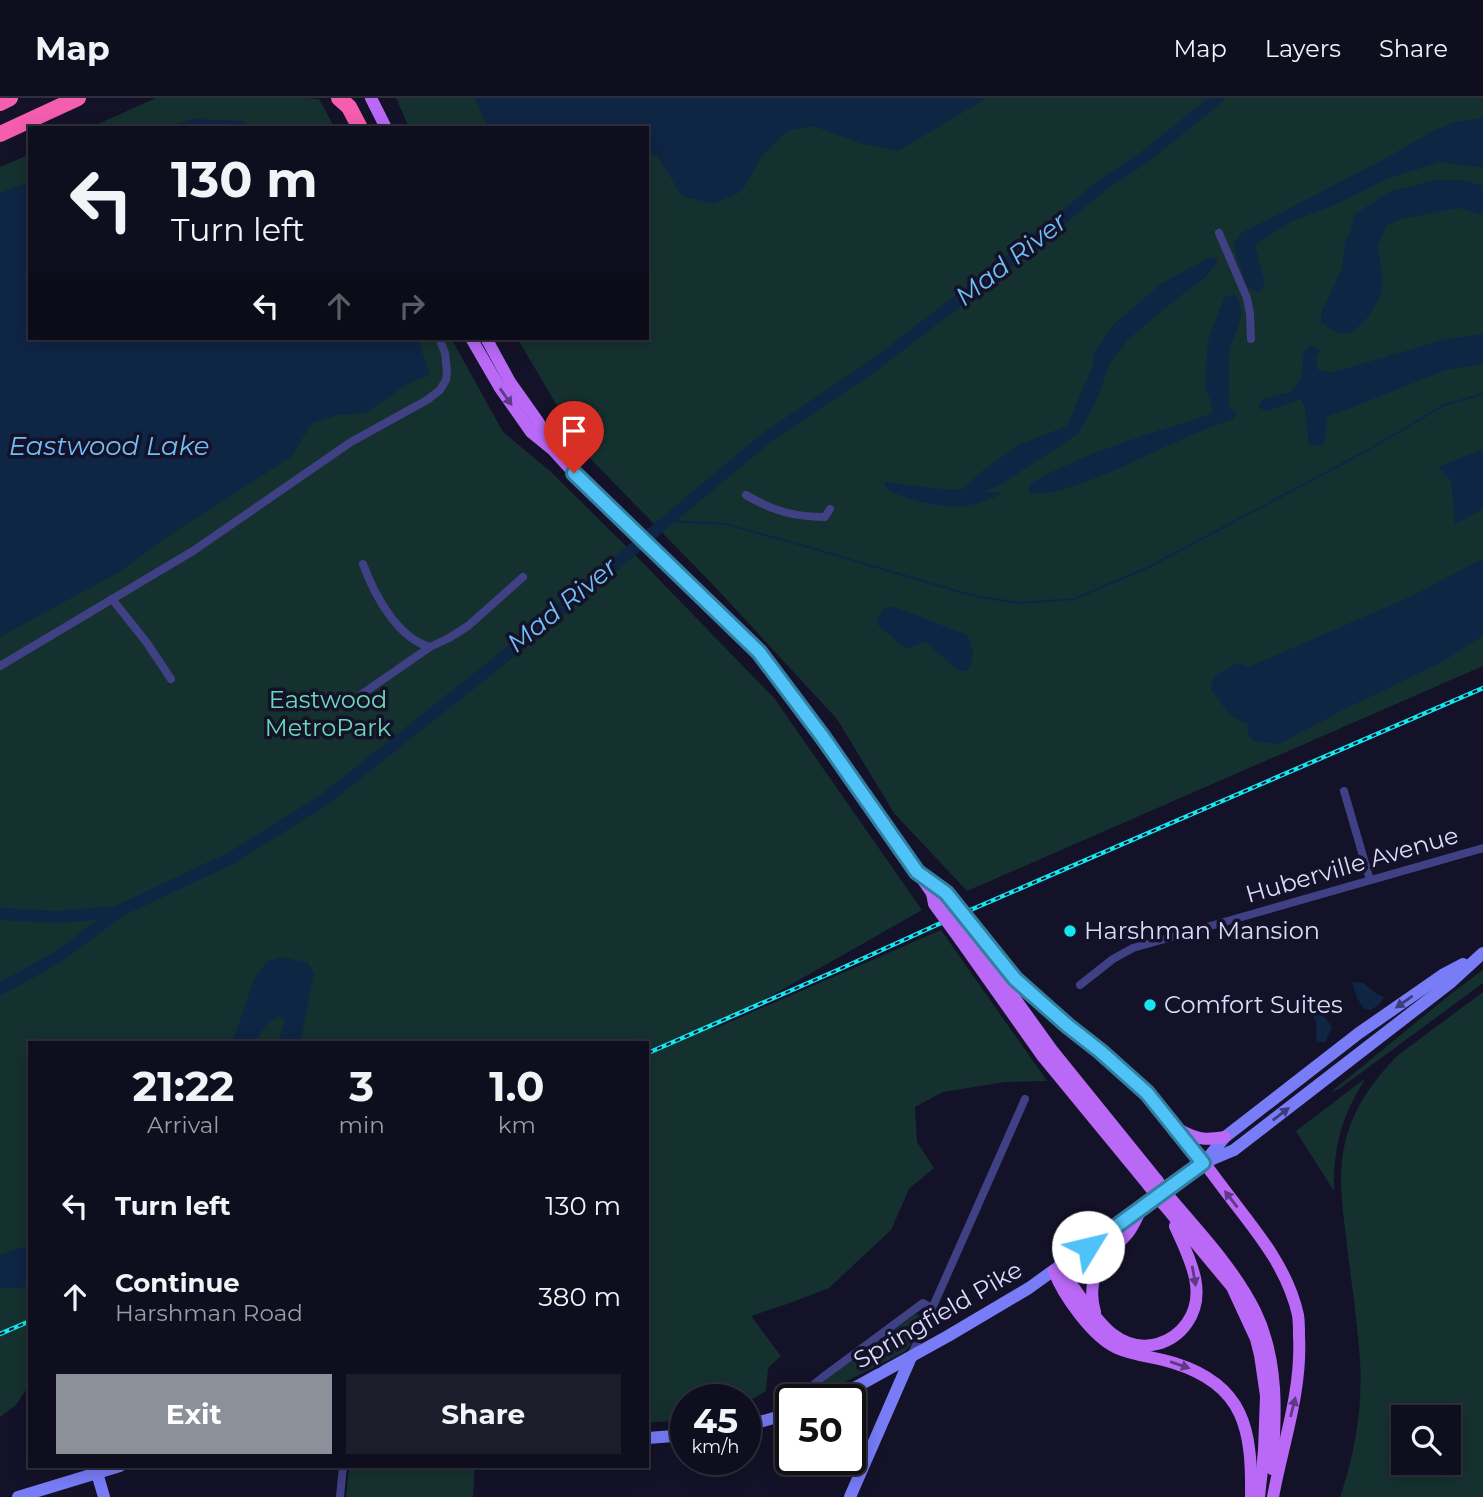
<!DOCTYPE html>
<style>
:root{--surface:#0f0e1e;--page:#1d1c2b;--text:#f1f3f6;--muted:#9b9ca4;--line:#2f2e3c;--accent:#8c9099}
body{margin:0;font-family:Montserrat,sans-serif;background:var(--page);color:var(--text);height:100vh;display:flex;flex-direction:column;font-size:26px;white-space:nowrap}
*{box-sizing:border-box;margin:0}
p{font-size:23px;color:var(--muted)}
.icon{flex:none;width:38px;height:38px;fill:none;stroke:currentColor;stroke-width:2;stroke-linecap:round;stroke-linejoin:round}
.map{position:relative;flex:1;overflow:hidden}
.side{position:absolute;left:28px;top:943px;width:621px;height:427px;display:flex;flex-direction:column;background:var(--surface);border-radius:0px;box-shadow:0 4px 18px #0003,0 0 0 2px var(--line)}
.side>*{flex:none}
.banner{position:absolute;left:28px;top:28px;width:621px;height:214px;border-radius:0px;box-shadow:0 4px 18px #0003,0 0 0 2px var(--line);background:#0f0e1e;color:var(--text);overflow:hidden}
.tools{position:absolute;left:1391px;top:1307px;display:grid;gap:14px}
.tools a{display:grid;place-items:center;width:70px;height:70px;border-radius:0px;background:var(--surface);box-shadow:0 4px 18px #0003,0 0 0 2px var(--line);font-size:35px}
.speed{position:absolute;left:670px;top:1286px;display:flex;gap:14px;font-size:35px;font-weight:700;text-align:center}
.speed>*{display:grid;place-content:center;width:91px;height:91px;border-radius:50%;background:var(--surface);box-shadow:0 4px 18px #0003,0 0 0 2px var(--line);line-height:1}
.speed small{font-size:18px;font-weight:400}
.speed .limit{border:4px solid #111;border-radius:10px;background:#fff;color:#111}
.pin{position:absolute;display:grid;place-items:center;width:60px;height:60px;color:#fff;margin:-72px -30px;border-radius:50% 50% 50% 0;rotate:-45deg;box-shadow:0 0 7px #0007}
.pin .icon{rotate:45deg}
.me{position:absolute;width:77px;margin:-38px;rotate:54deg;stroke-linejoin:round;filter:drop-shadow(0 0 5px #0008)}
.turn{display:flex;align-items:center;gap:24px;height:147px;padding:0 28px;font-size:32px}
.turn .icon{width:91px;height:91px;stroke-width:2.5}
.turn b{display:block;font-size:49px;line-height:60px}
.lanes{display:flex;align-items:center;height:66px;padding:0 28px;background:#0003;justify-content:center;gap:35px;direction:ltr}
.lanes .off{opacity:.35}
.eta{display:flex;justify-content:space-evenly;align-items:center;height:119px;text-align:center}
.eta b{font-size:42px;font-weight:700;line-height:49px}
.button{display:flex;gap:14px;margin-top:auto;padding:14px 28px}
.button a{flex:1;height:80px;border-radius:0px;background:var(--accent);color:#fff;font-size:28px;font-weight:700;line-height:80px;text-align:center}
.button a+a{background:var(--page);color:var(--text)}
ul{padding:0;list-style:none}
li{display:flex;align-items:center;gap:21px;height:91px;padding:0 28px}
li div{flex:1}
li b{display:block;font-size:26px}
li em{font-style:normal}
header{display:flex;align-items:center;gap:42px;box-sizing:border-box;height:98px;padding:0 35px;background:var(--surface);border-bottom:2px solid var(--line)}
header strong{font-size:33px}
nav{display:flex;gap:38px;margin-inline-start:auto;font-size:24px}
.map>svg:first-child{display:block}
.green{fill:#15312f;fill-rule:evenodd}
.water{fill:#0e2544}
.lines{fill:none;stroke-linecap:round;stroke-linejoin:round}
.stream{stroke:#0e2544;stroke-width:2}
.river{stroke:#0e2544;stroke-width:12}
.street{stroke:#404184;stroke-width:8}
.secondary{stroke:#787cf7;stroke-width:12}
.primary{stroke:#b969f6;stroke-width:12}
.highway{stroke:#f55dae;stroke-width:16}
.rail-casing{stroke:#13e7f0;stroke-width:4.5}
.rail{stroke:#141228;stroke-width:2;stroke-dasharray:5;stroke-linecap:butt}
.primary-bridge{stroke:#b969f6;stroke-width:12}
.oneway{fill:#5e3985}
.oneway2{fill:#3c3c7b}
.route-casing{stroke:#337fa1;stroke-width:18}
.route{stroke:#4fc3f7;stroke-width:12}
.poi-dot{fill:#13e7f0;stroke:#141228;stroke-width:2.5}
.labels{text-anchor:middle;stroke-width:7;stroke-linejoin:round;paint-order:stroke}
.park-label{font-size:24px;fill:#6ad9b7;stroke:#141228}
.street-label{font-size:24px;fill:#dddbfd;stroke:#141228}
.poi-label{font-size:24px;fill:#dddbfd;stroke:#141228;text-anchor:start}
.water-label{font-size:26px;font-style:italic;fill:#6fbff6;stroke:#141228}
</style>
<header>
<strong>Map</strong>
<nav><a>Map</a><a>Layers</a><a>Share</a></nav>
</header>
<div class="map">
<svg width="1483" height="1399" viewBox="0 0 1483 1399">
<rect width="100%" height="100%" fill="#141228"/>
<g class="green">
<polygon points="156,0 305,0 319,1 335,30 89,30"/>
<polygon points="396,0 1483,0 1483,568 967,793 894,715 837,621 718,492 585,355 517,240 648,240 648,30 409,30"/>
<polygon points="30,56 30,240 451,240 503,334 550,373 644,466 774,600 922,812 709,933 941,832 1047,983 1005,984 943,994 915,1009 917,1044 934,1070 909,1091 891,1132 829,1190 790,1205 751,1218 781,1258 768,1270 766,1293 746,1305 746,1302 686,1302 686,1323 648,1324 648,945 30,945 30,1286 16,1307 0,1319 0,69"/>
<polygon points="1483,872 1483,885 1339,991 1331,994 1452,895"/>
<path d="M 1483,894 L 1483,1399 L 1340,1399 C 1355,1356 1363,1308 1360,1262 C 1357,1221 1351,1181 1346,1140 C 1344,1120 1341,1101 1341,1081 C 1341,1031 1362,994 1397,958 ZM 1404,1320 L 1449,1320 L 1449,1365 L 1404,1365 Z"/>
<path d="M 1363,982 L 1364,983 C 1341,1019 1333,1051 1334,1093 L 1296,1033 Z"/>
<path d="M 916,1216 L 921,1218 C 919,1233 915,1244 904,1254 L 827,1293 L 818,1296 L 815,1290 Z"/>
<polygon points="349,1369 475,1369 473,1399 346,1399"/>
</g>
<g class="water">
<polygon points="475,0 987,0 898,53 859,45 814,28 787,33 761,59 742,93 714,106 682,98 657,57 648,58 648,30 488,30"/>
<polygon points="1483,20 1483,70 1440,64 1387,81 1332,108 1290,124 1255,147 1265,186 1259,194 1247,189 1233,147 1240,136 1388,59 1433,33 1455,24"/>
<polygon points="191,21 243,23 254,30 169,30"/>
<polygon points="1436,82 1463,82 1483,88 1483,117 1460,110 1401,121 1386,128 1378,149 1382,175 1382,195 1369,218 1353,234 1339,236 1321,225 1321,215 1342,170 1345,145 1350,134 1354,117 1389,94"/>
<polygon points="30,84 30,240 419,240 419,245 430,276 406,287 366,315 338,317 312,325 291,359 173,435 119,474 0,539 0,95"/>
<path d="M 1210,159 L 1218,162 L 1214,169 L 1203,181 L 1170,206 L 1128,242 L 1110,265 L 1094,308 L 1078,336 L 1003,385 L 984,394 L 1002,395 C 960,418 930,408 888,393 L 884,384 L 951,392 L 962,391 L 977,377 L 1018,347 L 1067,328 L 1093,267 L 1093,256 L 1114,226 L 1161,186 Z"/>
<path d="M 1234,196 C 1252,218 1230,236 1229,259 C 1228,275 1229,292 1229,309 L 1236,316 L 1234,321 C 1173,340 1118,377 1056,393 C 1047,396 1037,395 1029,395 L 1029,387 C 1081,355 1149,336 1208,317 L 1213,312 L 1205,287 L 1208,243 L 1224,200 Z"/>
<polygon points="1483,236 1483,266 1446,272 1327,319 1324,347 1309,348 1305,309 1301,301 1268,313 1259,310 1262,301 1291,294 1301,280 1304,254 1311,247 1320,253 1316,258 1317,271 1331,275 1446,241"/>
<polygon points="1483,351 1483,411 1455,426 1451,383 1438,369"/>
<polygon points="1483,462 1483,538 1440,565 1345,611 1279,646 1253,643 1248,636 1247,626 1229,616 1211,591 1214,578 1238,565 1249,569 1412,498 1478,463"/>
<path d="M 895,509 L 967,537 C 974,549 975,560 967,573 L 959,573 L 926,544 L 906,551 L 877,526 L 880,516 L 884,510 Z"/>
<path d="M 282,859 L 308,865 L 314,876 L 300,945 L 278,945 L 285,924 L 280,918 C 268,924 260,932 256,945 L 232,945 L 255,879 L 267,864 Z"/>
<polygon points="1352,884 1363,885 1377,896 1384,899 1379,907 1370,912 1364,911 1357,900"/>
<path d="M 1303,902 L 1318,910 L 1332,929 L 1325,944 L 1317,944 C 1314,928 1323,923 1303,912 L 1302,906 Z"/>
<polygon points="30,1147 30,1187 20,1190 0,1190 0,1157"/>
</g>
<g class="lines">
<polyline class="stream" points="667,423 725,426 801,447 974,498 1019,505 1074,501 1149,469 1370,351 1444,307 1483,296"/>
<g class="river">
<polyline points="0,816 59,819 117,814 231,760 324,702 499,563 766,340 873,268 1011,162 1105,85 1142,61 1218,0"/>
<polyline points="0,891 58,859 117,815"/>
</g>
<g class="street">
<polyline points="1219,135 1247,200 1250,216 1251,241"/>
<path d="M 746,397 C 773,413 794,419 825,419 L 830,411"/>
<path d="M 363,466 C 374,496 397,540 430,549 L 449,540 L 468,528 L 523,479"/>
<polyline points="112,501 147,545 171,581"/>
<polyline points="0,568 193,453 351,344 427,302 440,292 446,282 447,273 445,255 439,240"/>
<polyline points="362,596 430,549"/>
<polyline points="1344,693 1370,782"/>
<polyline points="1080,887 1113,861 1133,850 1483,750"/>
<polyline points="911,1258 1025,1001"/>
<polyline points="797,1302 803,1295 823,1279 923,1205 932,1210"/>
<polyline points="340,1399 343,1368"/>
</g>
<g class="secondary">
<polyline points="1206,1062 1225,1039 1359,935 1444,876 1463,866"/>
<polyline points="826,1302 856,1289 948,1238 1029,1190 1203,1065 1234,1052 1450,885 1483,855"/>
<polyline points="746,1328 791,1315"/>
<polyline points="648,1340 686,1337"/>
<polyline points="97,1375 104,1399"/>
<polyline points="18,1399 120,1368"/>
<polyline points="850,1399 911,1259"/>
</g>
<g class="primary">
<polyline points="371,0 386,30"/>
<polyline points="471,240 500,290 531,334 552,351 585,387 759,554 822,638 932,795"/>
<polyline points="486,240 510,284 539,325 549,344"/>
<polyline points="927,781 946,795"/>
<path d="M 978,836 C 996,858 1013,880 1034,900 C 1071,933 1112,960 1147,996 C 1179,1028 1205,1067 1233,1103 C 1260,1138 1288,1172 1298,1217 C 1299,1223 1299,1231 1299,1238 C 1302,1293 1283,1345 1273,1399"/>
<polyline points="970,838 1052,952 1157,1082"/>
<polyline points="961,843 1043,959 1149,1088"/>
<path d="M 1182,1033 C 1199,1042 1206,1042 1225,1039"/>
<path d="M 1171,1101 C 1201,1136 1234,1171 1255,1213 C 1279,1262 1276,1318 1272,1371"/>
<polyline points="1164,1107 1232,1189 1256,1241 1260,1257 1266,1298 1264,1353 1259,1399"/>
<path d="M 1054,1173 C 1063,1198 1093,1239 1117,1250 C 1135,1258 1156,1259 1174,1265 C 1245,1287 1252,1332 1251,1399"/>
<path d="M 1054,1173 C 1058,1176 1064,1178 1067,1181 C 1071,1185 1074,1190 1077,1194 C 1097,1221 1118,1256 1157,1246 C 1169,1243 1180,1235 1187,1225 C 1209,1194 1188,1158 1175,1128"/>
<path d="M 1095,1214 C 1084,1176 1106,1160 1128,1135 C 1134,1128 1137,1118 1142,1110"/>
</g>
<g class="highway">
<polyline points="339,0 349,9 360,30"/>
<polyline points="0,5 10,0"/>
<polyline points="0,36 78,0"/>
</g>
<g class="rail-casing">
<g id="rail">
<polyline points="648,955 840,871 952,820 1483,590"/>
<polyline points="0,1236 30,1223"/>
</g>
</g>
<use href="#rail" class="rail"/>
<g class="primary-bridge">
<polyline points="932,795 944,801 970,837"/>
<polyline points="932,795 934,806 961,843"/>
<polyline points="1157,1082 1171,1101"/>
<polyline points="1149,1088 1164,1107"/>
</g>
</g>
<defs><path id="oneway-solid" d="M-6-.8H1V-3.2L6.5 0L1 3.2V.8H-6Z" transform="scale(1.75)"/></defs>
<g class="oneway">
<use href="#oneway-solid" transform="translate(506 299) rotate(55)"/>
<use href="#oneway-solid" transform="translate(1231 1101) rotate(-128)"/>
<use href="#oneway-solid" transform="translate(1194 1178) rotate(80)"/>
<use href="#oneway-solid" transform="translate(1180 1267) rotate(19)"/>
<use href="#oneway-solid" transform="translate(1293 1309) rotate(-76)"/>
</g>
<g class="oneway2">
<use href="#oneway-solid" transform="translate(1404 904) rotate(145)"/>
<use href="#oneway-solid" transform="translate(1281 1016) rotate(-38)"/>
</g>
<g class="lines">
<g class="route-casing">
<polyline id="route" points="574,375 759,554 822,638 917,774 946,795 1015,881 1068,928 1100,953 1147,995 1203,1065 1088,1149"/>
</g>
<use href="#route" class="route"/>
</g>
<g class="poi-dot">
<circle cx="1070" cy="833" r="7"/>
<circle cx="1150" cy="907" r="7"/>
</g>
<g class="labels">
<g class="park-label">
<text x="328" y="610">Eastwood<tspan x="328" dy="28">MetroPark</tspan></text>
</g>
<g class="street-label">
<text transform="translate(1352 767) rotate(-16)" y="8">Huberville Avenue</text>
<text transform="translate(938 1217) rotate(-30)" y="8">Springfield Pike</text>
</g>
<g class="poi-label">
<text x="1084" y="841">Harshman Mansion</text>
<text x="1164" y="915">Comfort Suites</text>
</g>
<g class="water-label">
<text transform="translate(1011 161) rotate(-38)" y="9">Mad River</text>
<text x="109" y="357">Eastwood Lake</text>
<text transform="translate(562 507) rotate(-39)" y="9">Mad River</text>
</g>
</g>
</svg>
<div class="tools">
<a><svg class="icon" aria-label="search" viewBox="0 0 24 24"><circle cx="10" cy="10" r="6"/><path d="M15 15l6 6"/></svg></a>
</div>
<div class="speed"><div>45<small>km/h</small></div><div class="limit">50</div></div>
<div class="pin" style="left:574px;top:375px;background:#d93025"><svg class="icon" aria-label="arrive" viewBox="0 0 24 24"><path d="M6 21V4h12l-3 4 3 4H6"/></svg></div>
<svg class="me" style="left:1088px;top:1149px" viewBox="-20 -20 40 40"><circle r="19" fill="#fff"/><path d="M0-13L10 11 0 6-10 11z" fill="#4fc3f7"/></svg>
<div class="banner">
<div class="turn"><svg class="icon" aria-label="left" viewBox="0 0 24 24"><path d="M17 20v-9H6M10 6l-5 5 5 5"/></svg><div><b>130 m</b>Turn left</div></div>
<div class="lanes"><svg class="icon" aria-label="left" viewBox="0 0 24 24"><path d="M17 20v-9H6M10 6l-5 5 5 5"/></svg><svg class="icon off" aria-label="ahead" viewBox="0 0 24 24"><path d="M12 20V5M6 11l6-6 6 6"/></svg><svg class="icon off" aria-label="right" viewBox="0 0 24 24"><path d="M7 20v-9h11M14 6l5 5-5 5"/></svg></div>
</div>
<section class="side">
<div class="eta">
<div><b>21:22</b><p>Arrival</p></div>
<div><b>3</b><p>min</p></div>
<div><b>1.0</b><p>km</p></div>
</div>
<ul>
<li><svg class="icon" aria-label="left" viewBox="0 0 24 24"><path d="M17 20v-9H6M10 6l-5 5 5 5"/></svg><div><b>Turn left</b></div><em>130 m</em></li>
<li><svg class="icon" aria-label="ahead" viewBox="0 0 24 24"><path d="M12 20V5M6 11l6-6 6 6"/></svg><div><b>Continue</b><p>Harshman Road</p></div><em>380 m</em></li>
</ul>
<div class="button"><a>Exit</a><a>Share</a></div>
</section>
</div>
